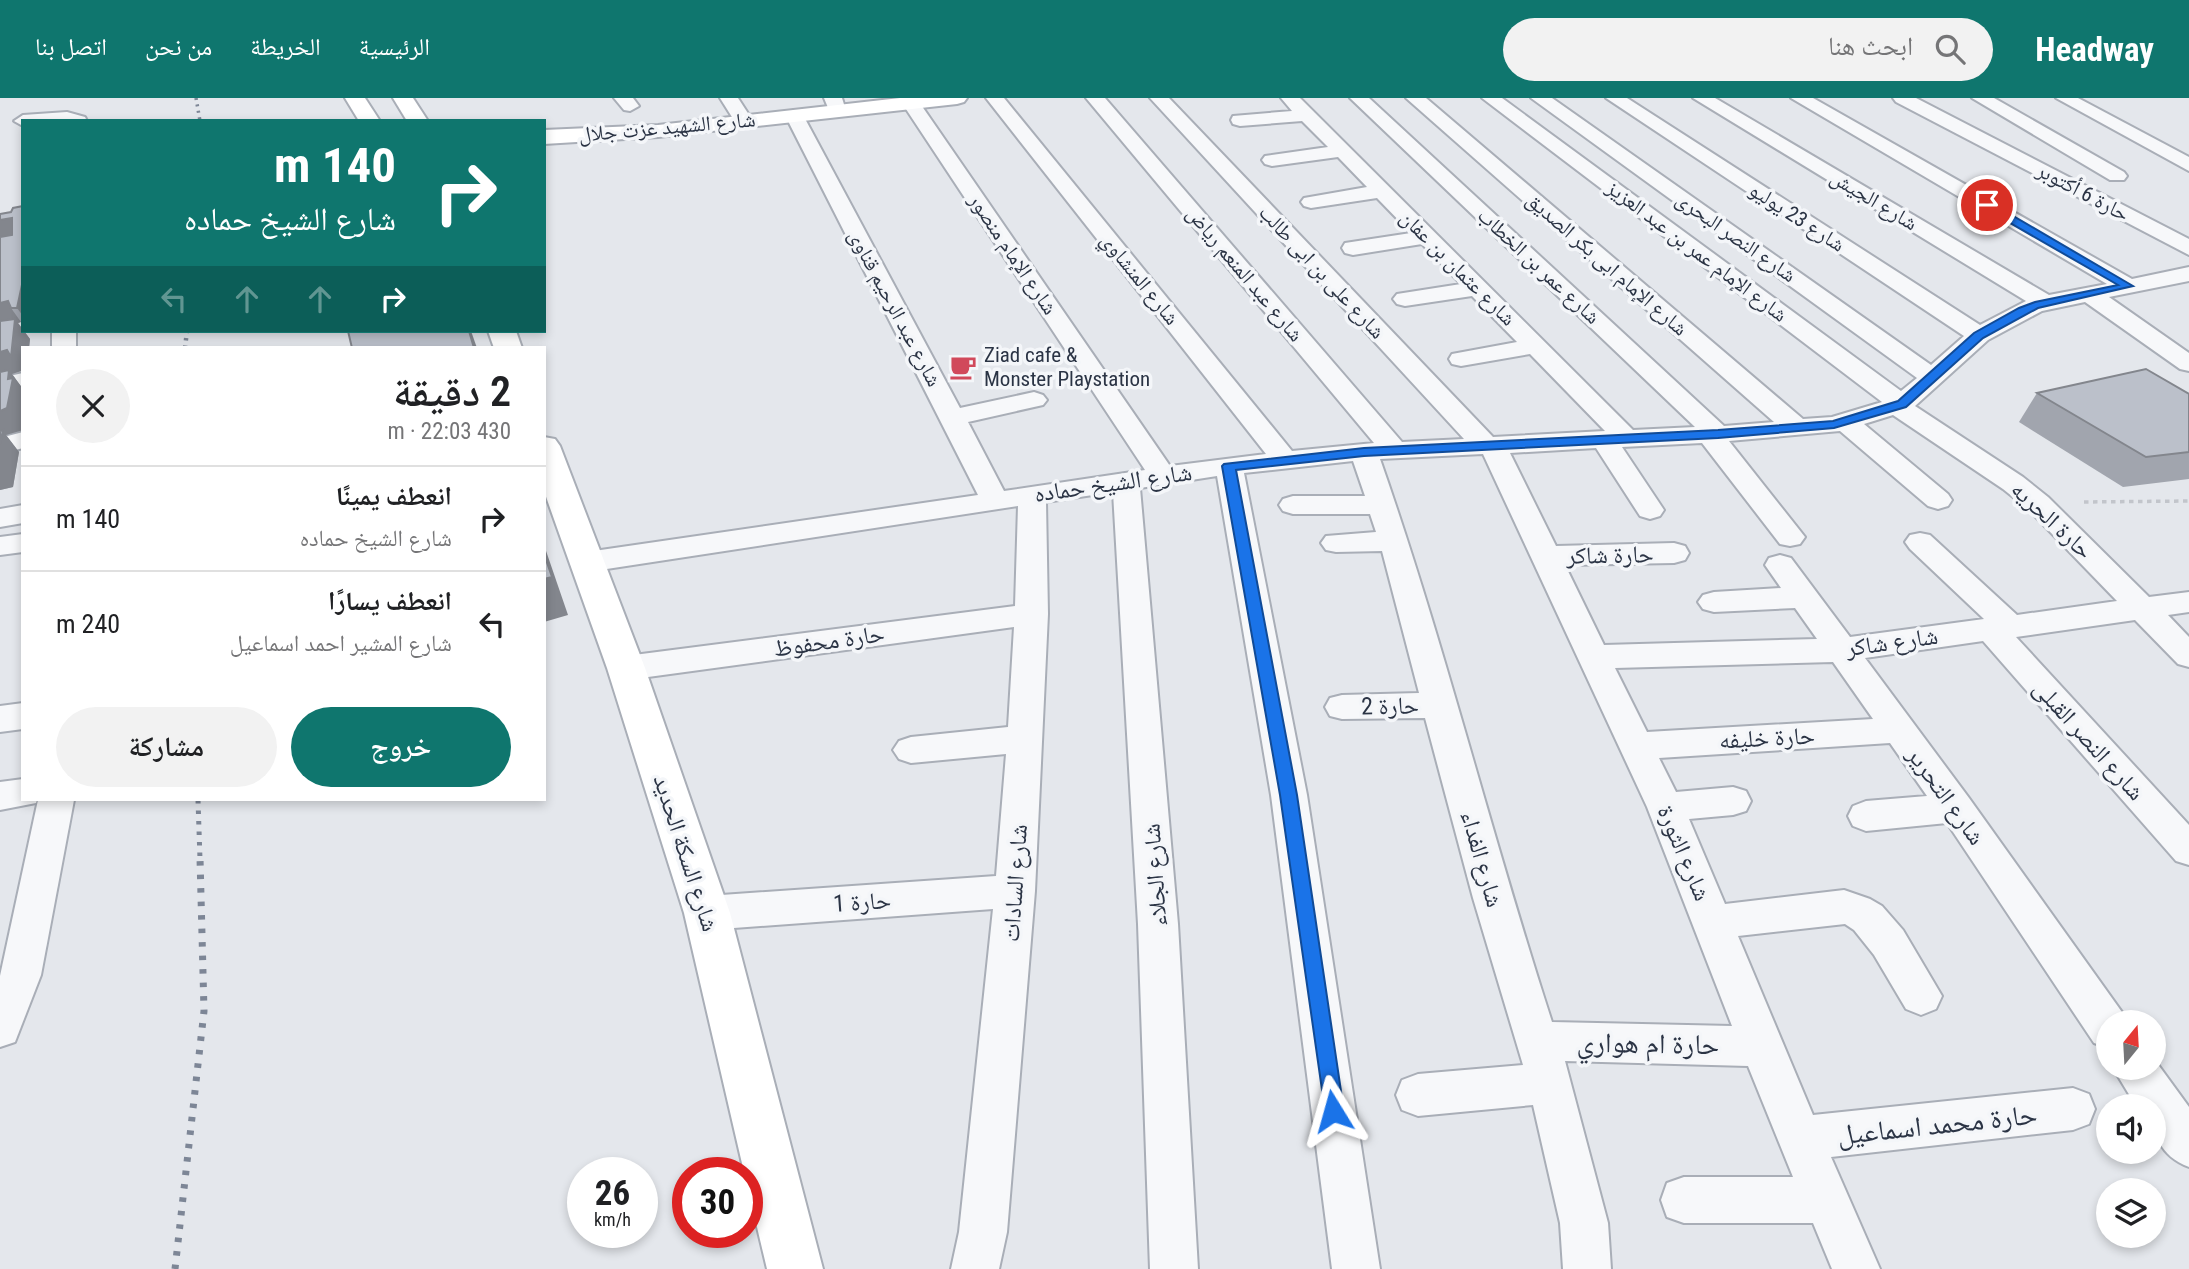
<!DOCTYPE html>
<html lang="ar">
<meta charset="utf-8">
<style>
:root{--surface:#fff;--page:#f2f2f2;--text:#202124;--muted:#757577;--line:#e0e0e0;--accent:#0f766e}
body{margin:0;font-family:"Roboto Condensed","Noto Naskh Arabic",sans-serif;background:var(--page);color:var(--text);direction:rtl;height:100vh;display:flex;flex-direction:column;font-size:26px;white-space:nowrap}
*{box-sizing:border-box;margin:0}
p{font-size:23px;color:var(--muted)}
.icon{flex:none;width:38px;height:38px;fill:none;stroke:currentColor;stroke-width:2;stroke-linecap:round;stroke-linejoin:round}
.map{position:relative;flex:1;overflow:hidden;direction:ltr}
.sheet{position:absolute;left:21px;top:248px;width:525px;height:455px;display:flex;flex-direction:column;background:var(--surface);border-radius:0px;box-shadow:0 4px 10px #0003;direction:rtl}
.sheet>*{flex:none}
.banner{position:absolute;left:21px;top:21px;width:525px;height:214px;border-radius:0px;box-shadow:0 4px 10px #0003;direction:rtl;background:#0f766e;color:#fff;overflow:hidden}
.needle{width:46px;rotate:18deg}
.fabs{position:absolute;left:2096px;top:912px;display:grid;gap:14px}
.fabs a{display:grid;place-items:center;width:70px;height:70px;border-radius:50%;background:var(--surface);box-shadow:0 4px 10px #0003;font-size:35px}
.speed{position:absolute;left:567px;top:1059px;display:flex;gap:14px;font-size:35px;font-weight:700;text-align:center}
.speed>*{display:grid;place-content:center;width:91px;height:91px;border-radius:50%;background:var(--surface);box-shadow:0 4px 10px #0003;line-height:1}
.speed small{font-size:18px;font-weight:400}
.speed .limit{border:10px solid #d22;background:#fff;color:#111}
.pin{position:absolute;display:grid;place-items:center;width:60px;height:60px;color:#fff;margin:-30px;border:4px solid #fff;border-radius:50%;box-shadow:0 2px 7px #0007}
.me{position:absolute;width:77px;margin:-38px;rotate:352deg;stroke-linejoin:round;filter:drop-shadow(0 0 5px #0008)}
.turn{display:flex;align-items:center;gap:24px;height:147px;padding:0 35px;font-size:32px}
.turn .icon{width:91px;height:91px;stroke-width:2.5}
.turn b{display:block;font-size:49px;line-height:60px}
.lanes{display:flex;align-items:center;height:66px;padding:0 35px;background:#0003;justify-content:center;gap:35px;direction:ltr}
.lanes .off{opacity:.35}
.round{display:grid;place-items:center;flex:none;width:74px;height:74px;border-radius:37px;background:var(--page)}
.summary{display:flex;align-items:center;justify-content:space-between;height:119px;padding:0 35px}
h1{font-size:42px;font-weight:600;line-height:52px}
.cta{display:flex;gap:14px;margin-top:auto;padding:14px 35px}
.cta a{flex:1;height:80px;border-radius:42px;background:var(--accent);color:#fff;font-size:28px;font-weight:600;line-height:80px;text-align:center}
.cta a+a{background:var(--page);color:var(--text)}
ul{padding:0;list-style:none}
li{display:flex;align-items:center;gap:21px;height:105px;padding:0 35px;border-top:2px solid var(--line)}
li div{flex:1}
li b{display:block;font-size:26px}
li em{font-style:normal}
header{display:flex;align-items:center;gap:42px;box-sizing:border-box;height:98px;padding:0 35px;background:var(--accent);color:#fff}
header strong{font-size:33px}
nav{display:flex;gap:38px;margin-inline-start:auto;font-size:24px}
.search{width:490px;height:63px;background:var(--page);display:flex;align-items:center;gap:18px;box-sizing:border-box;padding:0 24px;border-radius:38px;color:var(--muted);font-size:26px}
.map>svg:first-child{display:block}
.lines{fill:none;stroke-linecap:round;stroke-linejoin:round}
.street-casing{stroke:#a9aeb7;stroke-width:4}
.secondary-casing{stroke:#a9aeb7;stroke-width:4}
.path{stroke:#c2c5cb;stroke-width:3.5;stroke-dasharray:4.5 4.5;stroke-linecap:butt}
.street{fill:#f7f8fa;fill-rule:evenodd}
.secondary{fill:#fff;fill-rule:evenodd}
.rail-far3{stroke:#7d8696;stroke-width:3.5;stroke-dasharray:2 4.5;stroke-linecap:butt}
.rail-far2{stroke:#7d8696;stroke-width:4.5;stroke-dasharray:2.5 5;stroke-linecap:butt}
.rail-far1{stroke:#7d8696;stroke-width:5;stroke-dasharray:3.5 7;stroke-linecap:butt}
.rail{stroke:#7d8696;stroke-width:7;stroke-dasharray:4.5 9;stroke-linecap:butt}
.wall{fill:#a1a5ae}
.shaded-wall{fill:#83868d}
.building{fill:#bbc0ca;stroke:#83868d;stroke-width:2}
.route{fill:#1a73e8;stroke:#114b97;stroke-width:2}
.labels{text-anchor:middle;stroke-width:7;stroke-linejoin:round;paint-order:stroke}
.far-street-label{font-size:21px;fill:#2b3445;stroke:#f4f6f9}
.far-poi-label{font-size:21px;fill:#2b3445;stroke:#f4f6f9;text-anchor:start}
.street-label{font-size:24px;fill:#2b3445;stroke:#f4f6f9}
.near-street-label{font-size:28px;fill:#2b3445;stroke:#f4f6f9}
</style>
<header>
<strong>Headway</strong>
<div class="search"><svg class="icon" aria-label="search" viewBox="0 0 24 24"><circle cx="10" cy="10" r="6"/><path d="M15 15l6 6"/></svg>ابحث هنا</div>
<nav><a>الرئيسية</a><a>الخريطة</a><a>من نحن</a><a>اتصل بنا</a></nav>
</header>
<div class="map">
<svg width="2189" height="1171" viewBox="0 0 2189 1171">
<rect width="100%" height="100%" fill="#e4e7ec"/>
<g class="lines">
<g class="street-casing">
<g id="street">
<polygon points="614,0 633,0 639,8 630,13 624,12"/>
<polygon points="720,0 738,0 753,23 751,27 737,27"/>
<polygon points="824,0 842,0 846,13 843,17 831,17"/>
<path d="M 909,0 L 917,1 L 1170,368 L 1266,356 L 986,0 L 1004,0 L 1292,353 L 1374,345 L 1086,0 L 1105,0 L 1402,344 L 1464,341 L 1150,0 L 1169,0 L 1493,339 L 1605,333 L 1530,256 L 1461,268 L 1452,266 L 1449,261 L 1452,256 L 1517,244 L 1472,198 L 1405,208 L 1397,206 L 1393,201 L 1397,196 L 1461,186 L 1422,146 L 1353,157 L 1345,155 L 1342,150 L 1345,145 L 1411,135 L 1377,100 L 1311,110 L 1304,108 L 1301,104 L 1304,100 L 1367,89 L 1338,59 L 1272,68 L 1265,66 L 1262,62 L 1265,58 L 1328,49 L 1302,23 L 1240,28 L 1233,26 L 1231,22 L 1233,18 L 1292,13 L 1281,0 L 1300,0 L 1633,332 L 1695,329 L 1350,0 L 1369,0 L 1724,328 L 1774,324 L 1406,0 L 1426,0 L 1803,321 L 1832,319 L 1882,304 L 1482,0 L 1502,0 L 1901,293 L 1917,280 L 1531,0 L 1552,0 L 1931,267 L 1964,238 L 1606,0 L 1627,0 L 1980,227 L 2026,203 L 1693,0 L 1715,0 L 2049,197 L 2107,186 L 1791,0 L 1813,0 L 2132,181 L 2189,169 L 2189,183 L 2109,199 L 2189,255 L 2189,273 L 2180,271 L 2085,204 L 2042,213 L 1988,242 L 1915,308 L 2023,379 L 2048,399 L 2149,499 L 2189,494 L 2189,514 L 2168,517 L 2189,539 L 2189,569 L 2178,566 L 2135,522 L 2016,539 L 2189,727 L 2189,767 L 2176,763 L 1983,543 L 1865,560 L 1969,700 L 2124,917 L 2127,924 L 2109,924 L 2109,950 L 2094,945 L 1947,725 L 1866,733 L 1853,728 L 1848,718 L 1853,708 L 1866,703 L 1927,698 L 1890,645 L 1659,660 L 1676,694 L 1733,689 L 1746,693 L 1751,703 L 1746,713 L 1733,717 L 1689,721 L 1725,806 L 1844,792 L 1870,801 L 1882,808 L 1903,832 L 1942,898 L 1936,911 L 1921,917 L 1906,911 L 1874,857 L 1854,832 L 1845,826 L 1738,838 L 1813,1017 L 2073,990 L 2089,996 L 2095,1011 L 2089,1026 L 2073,1032 L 1831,1059 L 1880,1171 L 1832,1171 L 1813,1125 L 1684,1125 L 1667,1119 L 1661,1102 L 1667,1085 L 1684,1079 L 1793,1079 L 1748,968 L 1565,963 L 1608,1125 L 1611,1171 L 1563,1171 L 1560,1125 L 1533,1007 L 1418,1018 L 1402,1012 L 1396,997 L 1402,982 L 1418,976 L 1523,967 L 1473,800 L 1425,620 L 1342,621 L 1330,618 L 1325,609 L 1330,600 L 1342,597 L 1419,595 L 1382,453 L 1336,454 L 1326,452 L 1321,445 L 1326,438 L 1376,434 L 1370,416 L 1293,416 L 1283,413 L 1279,407 L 1283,401 L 1293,398 L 1365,398 L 1353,363 L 1244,375 L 1307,697 L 1380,1171 L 1332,1171 L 1271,697 L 1217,378 L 1140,390 L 1178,826 L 1198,1171 L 1150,1171 L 1138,826 L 1113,394 L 1046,404 L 1048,516 L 1035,793 L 1007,1134 L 999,1171 L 951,1171 L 959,1134 L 993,811 L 707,832 L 693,827 L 687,815 L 693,803 L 707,798 L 996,778 L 1006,656 L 911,665 L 899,661 L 893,652 L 899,643 L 911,639 L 1008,629 L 1014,529 L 626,582 L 614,578 L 610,570 L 614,562 L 626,558 L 1015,508 L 1018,408 L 587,474 L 576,471 L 572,464 L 576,457 L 587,454 L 978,397 L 785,17 L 794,12 L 803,17 L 960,310 L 1034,294 L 1043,297 L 1047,302 L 1043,307 L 968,324 L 1004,393 L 1145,372 L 902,5 ZM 1893,317 L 2003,391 L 2028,411 L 2117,503 L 2017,517 L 1930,437 L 1920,435 L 1910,437 L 1905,444 L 1910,451 L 1984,521 L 1850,539 L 1791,460 L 1780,457 L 1769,460 L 1765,467 L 1781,490 L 1714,494 L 1703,497 L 1698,504 L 1703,511 L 1714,514 L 1795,510 L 1817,541 L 1604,547 L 1565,467 L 1674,465 L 1685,462 L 1689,455 L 1685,448 L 1674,445 L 1556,448 L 1510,355 L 1596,350 L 1640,418 L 1650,421 L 1660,418 L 1664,412 L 1622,349 L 1702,345 L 1780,446 L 1790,448 L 1800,446 L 1805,439 L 1729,343 L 1840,333 L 1928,408 L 1938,411 L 1948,408 L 1952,402 L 1948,396 L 1864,326 ZM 1483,356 L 1647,709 L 1732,928 L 1552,924 C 1491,737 1445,546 1380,361 ZM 1833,564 L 1873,621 L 1647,634 L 1615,570 Z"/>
<polygon points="1893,0 1916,0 2189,141 2189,157 1896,4"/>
<polygon points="1972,0 1994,0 2124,74 2127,78 2124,82 2110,82"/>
<polygon points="2056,0 2078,0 2189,59 2189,73"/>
<polygon points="67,14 85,19 87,23 23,23 23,28 14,23 23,17"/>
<rect x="52" y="233" width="24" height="17"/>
<polygon points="23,275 23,291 0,296 0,280"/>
<polygon points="23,334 23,350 0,356 0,340"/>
<polygon points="23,407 23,425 0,429 0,411"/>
<polygon points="23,436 23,454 0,457 0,439"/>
<polygon points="23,605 23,631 0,634 0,608"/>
<polygon points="23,681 23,702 37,702 36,705 0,712 0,684"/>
<polygon points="38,702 74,702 41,877 15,944 0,949 0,878"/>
<path d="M 2154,961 L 2189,1009 L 2189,1069 C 2159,1057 2154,1038 2154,1008 L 2136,1008 L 2113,970 L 2154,970 Z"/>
</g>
</g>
<g class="secondary-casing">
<g id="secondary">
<polygon points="345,0 365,0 380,23 359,23"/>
<polygon points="393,0 413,0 428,23 407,23"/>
<polygon points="900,0 967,0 964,4 957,6 658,39 544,46 544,32 658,27"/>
<polygon points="488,233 516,233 522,250 494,250"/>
<polygon points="544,339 555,341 560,348 645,570 730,815 823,1171 767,1171 747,1087 747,1074 744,1074 684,815 607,570 544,393"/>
</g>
</g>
<polyline class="path" points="2084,404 2189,403"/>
<use href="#street" class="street"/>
<use href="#secondary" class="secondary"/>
<polyline class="rail-far3" points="196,0 200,23"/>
<polyline class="rail-far2" points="185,250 187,233"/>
<polyline class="rail-far1" points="198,702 200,761"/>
<polyline class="rail" points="175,1171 204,913 200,760"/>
</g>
<g class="wall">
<polygon points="23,108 23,226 21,224 18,225 30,241 29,250 23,250 23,276 21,273 12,276 23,291 23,332 6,337 19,354 13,389 0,392 0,116 11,114"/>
<polygon points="2037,295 2189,296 2189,381 2123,389 2019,324"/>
</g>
<g class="shaded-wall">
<polygon points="12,120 23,137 0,144 0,122"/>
<polygon points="23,182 23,218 17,210"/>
<polygon points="8,203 11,210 21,224 18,225 30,241 29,250 23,250 23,276 21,273 12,276 23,291 23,332 6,337 19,354 13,389 0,392 0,205"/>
<polygon points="469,233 471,233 477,250 474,250"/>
<polygon points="544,447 568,517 544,524"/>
</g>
<g class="building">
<polygon points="23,108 23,182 17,210 11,210 8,203 0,205 0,139 12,137 12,120 0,122 0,116 11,114 13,110"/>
<polygon points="15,221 11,259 7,252 0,254 0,223"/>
<polygon points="348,233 469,233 474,250 352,250"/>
<polygon points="2146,271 2189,296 2189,354 2146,359 2037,295"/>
<polygon points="9,272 8,281 13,280 7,310 0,313 0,274"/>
<polygon points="3,332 0,346 0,333"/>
<polygon points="544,456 552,479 544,481"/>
</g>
<polygon class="route" points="1984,105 1991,105 2133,188 2038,210 1983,240 1906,309 1834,330 1718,340 1364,358 1236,372 1297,697 1344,1013 1341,1020 1333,1023 1326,1020 1280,697 1222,368 1224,366 1364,350 1718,332 1833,323 1898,303 1974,235 2019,210 2035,204 2118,187 1984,110"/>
<defs>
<g id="cafe-bare" transform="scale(2.1)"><path d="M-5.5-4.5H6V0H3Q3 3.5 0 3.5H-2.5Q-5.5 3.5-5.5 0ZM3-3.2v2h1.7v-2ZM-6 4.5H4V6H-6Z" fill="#d1495b" stroke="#f4f6f9" stroke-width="2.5" paint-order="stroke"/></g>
</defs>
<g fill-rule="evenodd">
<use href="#cafe-bare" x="963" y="269"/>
</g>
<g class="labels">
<g class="far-street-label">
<text transform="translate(667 29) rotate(-5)" y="7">شارع الشهيد عزت جلال</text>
<text transform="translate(2083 94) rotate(28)" y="7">حارة 6 أكتوبر</text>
<text transform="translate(1874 102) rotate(31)" y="7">شارع الجيش</text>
<text transform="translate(1797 119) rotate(33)" y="7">شارع 23 يوليو</text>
<text transform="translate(1736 139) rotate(35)" y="7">شارع النصر البحرى</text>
<text transform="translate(1697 153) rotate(37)" y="7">شارع الإمام عمر بن عبد العزيز</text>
<text transform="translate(1013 156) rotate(56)" y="7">شارع الإمام منصور</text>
<text transform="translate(1607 166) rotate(41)" y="7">شارع الإمام ابى بكر الصديق</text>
<text transform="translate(1539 168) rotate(43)" y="7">شارع عمر بن الخطاب</text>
<text transform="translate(1458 170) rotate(45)" y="7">شارع عثمان بن عفان</text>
<text transform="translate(1322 174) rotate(47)" y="7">شارع على بن ابى طالب</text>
<text transform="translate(1245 176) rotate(50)" y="7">شارع عبد المنعم رياض</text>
<text transform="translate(1140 181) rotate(51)" y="7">شارع المنشاوي</text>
<text transform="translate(895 210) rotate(62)" y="7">شارع عبد الرحيم قناوى</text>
</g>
<g class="far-poi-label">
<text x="984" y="264">Ziad cafe &amp;<tspan x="984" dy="24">Monster Playstation</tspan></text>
</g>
<g class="street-label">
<text transform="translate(1113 385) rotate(-8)" y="8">شارع الشيخ حماده</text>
<text transform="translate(2052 422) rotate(43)" y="8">حارة الحريه</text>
<text transform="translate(1610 457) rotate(-1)" y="8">حارة شاكر</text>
<text transform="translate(829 543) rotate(-8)" y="8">حارة محفوظ</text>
<text transform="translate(1892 544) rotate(-8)" y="8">شارع شاكر</text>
<text transform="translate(1390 608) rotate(-1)" y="8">حارة 2</text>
<text transform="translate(1767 640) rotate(-3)" y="8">حارة خليفه</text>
<text transform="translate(2089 642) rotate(48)" y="8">شارع النصر القبلى</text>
<text transform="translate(1946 698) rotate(54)" y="8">شارع التحرير</text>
<text transform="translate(686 755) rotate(72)" y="8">شارع السكة الحديد</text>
<text transform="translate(1684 755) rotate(67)" y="8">شارع الثورة</text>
<text transform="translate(1482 761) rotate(74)" y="8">شارع الفداء</text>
<text transform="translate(1155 777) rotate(-94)" y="8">شارع الجلاء</text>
<text transform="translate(1015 785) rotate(-86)" y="8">شارع السادات</text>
<text transform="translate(862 804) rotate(-4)" y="8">حارة 1</text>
</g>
<g class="near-street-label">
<text transform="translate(1648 945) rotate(1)" y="10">حارة ام هواري</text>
<text transform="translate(1937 1026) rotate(-6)" y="10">حارة محمد اسماعيل</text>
</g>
</g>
</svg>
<div class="fabs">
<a><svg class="needle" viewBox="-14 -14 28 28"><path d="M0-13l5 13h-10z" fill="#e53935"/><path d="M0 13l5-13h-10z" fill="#757577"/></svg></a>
<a><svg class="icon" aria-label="sound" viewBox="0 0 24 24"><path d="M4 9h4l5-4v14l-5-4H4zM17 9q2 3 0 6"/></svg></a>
<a><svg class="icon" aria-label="layers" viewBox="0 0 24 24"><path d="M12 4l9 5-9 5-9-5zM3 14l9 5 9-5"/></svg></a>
</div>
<div class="speed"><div>26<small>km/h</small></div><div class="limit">30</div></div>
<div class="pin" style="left:1987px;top:107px;background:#d93025"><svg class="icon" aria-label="arrive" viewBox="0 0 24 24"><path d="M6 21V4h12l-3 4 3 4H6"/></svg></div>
<svg class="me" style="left:1333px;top:1013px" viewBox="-20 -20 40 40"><path d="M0-17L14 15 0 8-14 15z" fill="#1a73e8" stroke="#fff" stroke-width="4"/></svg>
<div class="banner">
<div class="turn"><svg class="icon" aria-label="right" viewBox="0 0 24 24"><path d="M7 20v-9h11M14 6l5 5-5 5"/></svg><div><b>140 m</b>شارع الشيخ حماده</div></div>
<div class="lanes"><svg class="icon off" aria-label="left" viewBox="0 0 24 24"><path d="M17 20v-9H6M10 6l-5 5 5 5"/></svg><svg class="icon off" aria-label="ahead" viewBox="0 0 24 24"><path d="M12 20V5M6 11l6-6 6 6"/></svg><svg class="icon off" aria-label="ahead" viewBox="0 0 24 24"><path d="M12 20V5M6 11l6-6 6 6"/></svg><svg class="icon" aria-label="right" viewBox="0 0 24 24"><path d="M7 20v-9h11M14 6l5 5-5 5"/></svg></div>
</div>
<section class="sheet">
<div class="summary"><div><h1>2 دقيقة</h1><p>430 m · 22:03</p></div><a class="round"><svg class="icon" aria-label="close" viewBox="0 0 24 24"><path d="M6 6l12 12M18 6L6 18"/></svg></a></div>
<ul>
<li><svg class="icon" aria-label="right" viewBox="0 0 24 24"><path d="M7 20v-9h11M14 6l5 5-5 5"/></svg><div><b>انعطف يمينًا</b><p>شارع الشيخ حماده</p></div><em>140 m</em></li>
<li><svg class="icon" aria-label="left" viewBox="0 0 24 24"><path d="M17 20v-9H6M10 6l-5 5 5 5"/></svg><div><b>انعطف يسارًا</b><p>شارع المشير احمد اسماعيل</p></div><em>240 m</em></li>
</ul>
<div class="cta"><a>خروج</a><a>مشاركة</a></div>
</section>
</div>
